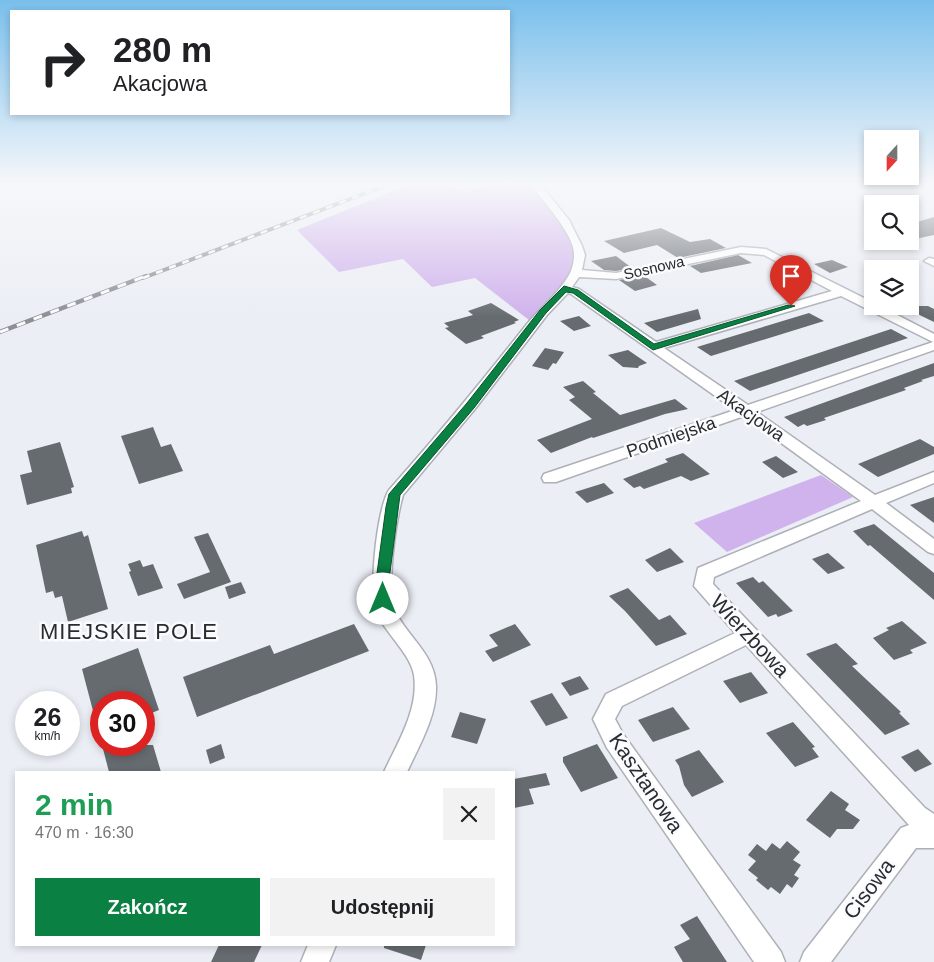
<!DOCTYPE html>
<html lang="pl">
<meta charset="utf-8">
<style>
:root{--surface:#fff;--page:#f2f2f2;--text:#202124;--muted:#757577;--accent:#0b8043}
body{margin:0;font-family:Arial,sans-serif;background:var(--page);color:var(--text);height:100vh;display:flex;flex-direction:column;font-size:19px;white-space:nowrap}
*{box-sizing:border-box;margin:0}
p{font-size:16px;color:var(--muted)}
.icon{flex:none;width:28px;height:28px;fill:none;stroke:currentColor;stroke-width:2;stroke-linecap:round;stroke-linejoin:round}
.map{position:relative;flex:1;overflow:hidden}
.details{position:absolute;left:15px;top:771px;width:500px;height:175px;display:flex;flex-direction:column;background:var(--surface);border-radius:0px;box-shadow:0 2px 8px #0003}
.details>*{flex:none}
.hud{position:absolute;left:10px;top:10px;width:500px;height:105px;border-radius:0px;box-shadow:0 2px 8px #0003;background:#fff;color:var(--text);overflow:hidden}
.needle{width:32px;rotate:201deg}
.tools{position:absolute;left:864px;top:130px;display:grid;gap:10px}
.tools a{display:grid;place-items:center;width:55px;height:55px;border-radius:0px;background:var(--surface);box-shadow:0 2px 8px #0003;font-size:25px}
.speed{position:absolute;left:15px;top:691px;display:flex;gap:10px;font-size:25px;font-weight:700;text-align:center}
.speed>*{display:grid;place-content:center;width:65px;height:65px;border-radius:50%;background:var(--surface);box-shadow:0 2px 8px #0003;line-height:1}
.speed small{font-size:12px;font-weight:400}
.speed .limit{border:8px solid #d22;background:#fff;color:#111}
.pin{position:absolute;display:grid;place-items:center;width:42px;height:42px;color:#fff;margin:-51px -21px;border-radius:50% 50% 50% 0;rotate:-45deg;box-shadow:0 0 5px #0007}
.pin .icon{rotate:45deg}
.me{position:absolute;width:55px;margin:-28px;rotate:0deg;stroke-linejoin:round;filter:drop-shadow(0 0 4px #0008)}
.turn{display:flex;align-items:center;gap:18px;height:105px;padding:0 20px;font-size:22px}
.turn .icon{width:65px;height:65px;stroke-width:2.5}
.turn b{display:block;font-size:35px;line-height:42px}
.round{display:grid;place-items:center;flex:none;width:52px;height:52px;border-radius:0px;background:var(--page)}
.headline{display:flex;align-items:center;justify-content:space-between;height:85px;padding:0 20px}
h1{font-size:30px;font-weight:700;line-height:38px;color:#1e9e55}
.primary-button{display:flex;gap:10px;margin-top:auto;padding:10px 20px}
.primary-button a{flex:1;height:58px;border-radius:0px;background:var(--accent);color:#fff;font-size:20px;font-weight:700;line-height:58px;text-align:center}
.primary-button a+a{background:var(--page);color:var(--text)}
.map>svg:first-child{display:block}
.green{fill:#d0b2ec}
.building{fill:#666b70}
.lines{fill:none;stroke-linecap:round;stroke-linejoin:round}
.street-casing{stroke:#adb0b6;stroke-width:3}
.street{fill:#fff;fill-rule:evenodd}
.rail-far1-casing{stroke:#8d8f93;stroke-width:4}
.rail-casing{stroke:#8d8f93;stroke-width:4.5}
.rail-far1{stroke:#fafbfe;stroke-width:2.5;stroke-dasharray:7;stroke-linecap:butt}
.rail{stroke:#fafbfe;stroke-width:3;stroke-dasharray:9;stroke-linecap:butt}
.route{fill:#0b8043;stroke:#07532c}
.labels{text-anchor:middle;stroke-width:5;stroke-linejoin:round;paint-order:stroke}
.far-street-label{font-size:15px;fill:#2a2b2d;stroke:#fafbfe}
.street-label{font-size:18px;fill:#2a2b2d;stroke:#fafbfe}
.near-street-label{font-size:21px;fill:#2a2b2d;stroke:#fafbfe}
.near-neighbourhood-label{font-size:22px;letter-spacing:1px;fill:#2a2b2d;stroke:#fafbfe}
</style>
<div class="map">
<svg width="934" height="962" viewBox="0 0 934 962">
<rect width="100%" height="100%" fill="#ebeef5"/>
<g class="green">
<polygon points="413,183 436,183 466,192 495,183 529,183 566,232 574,253 573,275 529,320 475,278 432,287 403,259 339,272 297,230"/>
<polygon points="821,475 853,497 727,552 694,523"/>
</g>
<g class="building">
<polygon points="934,217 934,235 910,240 910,224"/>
<polygon points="661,228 690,242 710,239 726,248 678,258 657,245 624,253 604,241"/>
<polygon points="738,255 752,263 701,273 690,266"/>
<polygon points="616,256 632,268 616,271 604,270 591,261"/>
<polygon points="832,260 848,267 830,273 814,264"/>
<polygon points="643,275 657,285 635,291 619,280"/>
<polygon points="491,303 519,320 514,322 516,323 481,336 484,338 466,344 445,328 449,327 444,323 473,315 468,311"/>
<polygon points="901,306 928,306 934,309 934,322"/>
<polygon points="698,309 701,319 657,332 644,323"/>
<polygon points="809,313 824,321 711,356 697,347"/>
<polygon points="579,316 591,326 574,331 560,321"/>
<polygon points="891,329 908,338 750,391 734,381"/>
<polygon points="545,348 564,352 556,364 553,363 548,370 532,366"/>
<polygon points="628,350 647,363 639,366 638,368 623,367 608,355"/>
<polygon points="934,363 934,376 921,380 923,381 904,388 906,390 824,418 826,420 807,426 804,424 798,427 784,417"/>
<polygon points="583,381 596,392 593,393 620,415 675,399 688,409 665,414 593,438 592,437 551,453 537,440 592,419 569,400 575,397 563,387"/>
<polygon points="153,427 161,447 171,444 183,471 139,484 121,436"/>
<polygon points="920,439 934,447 934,454 878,477 858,464"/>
<polygon points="60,442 74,487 71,488 72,493 27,505 20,475 32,472 27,451"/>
<polygon points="683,453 710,474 691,481 681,476 644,489 640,486 634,488 623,479 668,462 665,459"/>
<polygon points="776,456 798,472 783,478 762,462"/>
<polygon points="604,483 614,493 587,503 575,492"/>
<polygon points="934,497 934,523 910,505"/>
<polygon points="874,524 934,573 934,600 870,545 868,546 853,531"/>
<polygon points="82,531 84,537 88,535 108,609 68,622 62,596 55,598 53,591 46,593 36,545"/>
<polygon points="208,533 231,582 184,599 177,584 210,572 194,537"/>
<polygon points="670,548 684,562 657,572 645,560"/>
<polygon points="828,553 845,568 828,574 812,559"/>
<polygon points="140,560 143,567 153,564 163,588 138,596 129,572 131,571 128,564"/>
<polygon points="753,577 759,583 763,581 793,611 778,617 776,614 768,617 736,583"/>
<polygon points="241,582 246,593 229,599 225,587"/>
<polygon points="628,588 659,620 670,615 687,634 656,646 625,611 609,596"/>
<polygon points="902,621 927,643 910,650 913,653 894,660 873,638 889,630 886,628"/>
<polygon points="354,624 369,651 197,717 183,677 270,645 274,654"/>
<polygon points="515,624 531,645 493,662 485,651 498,646 489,635"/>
<polygon points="836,643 858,664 852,666 901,712 899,713 910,724 885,735 806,654"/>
<polygon points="138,648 159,710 144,716 144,702 101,702 101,725 97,726 82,669"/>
<polygon points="751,672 768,693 740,703 723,681"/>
<polygon points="580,676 589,689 570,696 561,683"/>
<polygon points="552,693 568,718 546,726 530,701"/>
<polygon points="673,707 690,729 653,742 638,720"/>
<polygon points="460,712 486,719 477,744 451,737"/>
<polygon points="793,722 815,747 812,748 819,757 795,767 766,733"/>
<polygon points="221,744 225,758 210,764 206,750"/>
<polygon points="597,744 618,778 581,792 563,762 563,757"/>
<polygon points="102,745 153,745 161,772 109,772"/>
<polygon points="918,749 932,764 915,772 901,757"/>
<polygon points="699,750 724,782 692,797 684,785 679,766 675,760"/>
<polygon points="546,773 550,785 529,789 534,804 514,808 514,779"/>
<polygon points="831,791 849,804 845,810 860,820 853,829 837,829 830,838 806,820"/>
<polygon points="787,841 800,852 793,860 801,865 794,875 799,878 792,888 787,884 780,894 771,887 768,890 756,880 758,878 748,870 756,861 748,855 757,844 766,851 772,843 780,849"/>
<polygon points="697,916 727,962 683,962 674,947 690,939 680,925"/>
<polygon points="219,945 262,945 254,962 211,962"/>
<polygon points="384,945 426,945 421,960 384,948"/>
</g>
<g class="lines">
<g class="street-casing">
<g id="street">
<path d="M 530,183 L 539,183 L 569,220 L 582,246 L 585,255 L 582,270 L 616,273 L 741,247 L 766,249 L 872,302 L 872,306 L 880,306 L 934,334 L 934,350 L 757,412 L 875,495 L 934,472 L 934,483 L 886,503 L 934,539 L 934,554 L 928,552 L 872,509 L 714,577 L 713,584 L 925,808 L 934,814 L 934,848 L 916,848 L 831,962 L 800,962 L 804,952 L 901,828 L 909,825 L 746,645 L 622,706 L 615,719 L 623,734 L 781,952 L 785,962 L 754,962 L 607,748 L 593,719 L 606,694 L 735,633 L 694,586 L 698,568 L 861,501 L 744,416 L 556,482 L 544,482 L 542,478 L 544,474 L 735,410 L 571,294 L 568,293 L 547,315 L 475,409 L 403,495 C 396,520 385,590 396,613 C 409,638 435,655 436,686 C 437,716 419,746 407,772 L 384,772 C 398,742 419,709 414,675 C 411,655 386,633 377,614 C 368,594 377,508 389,490 C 437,436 483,380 527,324 C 541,307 559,293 569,275 C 572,270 574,262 574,256 C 576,235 541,200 530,183 ZM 741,253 L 764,255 L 832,291 L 656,342 L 579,289 L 572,287 L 579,277 L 616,279 ZM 841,296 L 933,342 L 748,405 L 664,348 Z"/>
<polygon points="929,258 934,259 934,266 924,261"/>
<polygon points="308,945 336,945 329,962 301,962"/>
</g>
</g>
<use href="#street" class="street"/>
<g class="rail-far1-casing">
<polyline id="rail-far1" points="143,278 392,183"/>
</g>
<g class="rail-casing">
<polyline id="rail" points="0,332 146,276"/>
</g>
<use href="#rail-far1" class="rail-far1"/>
<use href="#rail" class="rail"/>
</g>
<linearGradient id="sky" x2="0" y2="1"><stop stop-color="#79bfec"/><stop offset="0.58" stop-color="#f6f7fa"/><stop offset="1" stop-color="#f6f7fa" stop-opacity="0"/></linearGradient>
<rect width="934" height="317" fill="url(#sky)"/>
<polygon class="route" points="564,286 578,290 654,344 788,305 795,306 653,350 573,293 566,292 546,313 474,408 400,495 388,588 390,599 388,602 379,602 375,588 386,507 389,494 467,403 540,310"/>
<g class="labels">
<g class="far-street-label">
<text transform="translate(654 268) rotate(-13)" y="5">Sosnowa</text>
</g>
<g class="street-label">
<text transform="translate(751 415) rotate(35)" y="6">Akacjowa</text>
<text transform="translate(671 437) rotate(-19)" y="6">Podmiejska</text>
</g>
<g class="near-street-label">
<text transform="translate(750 636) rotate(47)" y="7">Wierzbowa</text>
<text transform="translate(646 783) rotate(56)" y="7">Kasztanowa</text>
<text transform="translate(869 889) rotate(-53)" y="7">Cisowa</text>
</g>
<g class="near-neighbourhood-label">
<text x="129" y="639">MIEJSKIE POLE</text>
</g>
</g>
</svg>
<div class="tools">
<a><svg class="needle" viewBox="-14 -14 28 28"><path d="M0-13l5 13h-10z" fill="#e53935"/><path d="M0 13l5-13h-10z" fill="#757577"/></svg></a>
<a><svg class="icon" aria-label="search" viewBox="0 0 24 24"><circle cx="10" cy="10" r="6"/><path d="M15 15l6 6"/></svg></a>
<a><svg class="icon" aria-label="layers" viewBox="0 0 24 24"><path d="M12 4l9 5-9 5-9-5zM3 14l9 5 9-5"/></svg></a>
</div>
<div class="speed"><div>26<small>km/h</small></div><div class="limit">30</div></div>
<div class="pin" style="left:791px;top:306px;background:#d93025"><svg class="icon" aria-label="arrive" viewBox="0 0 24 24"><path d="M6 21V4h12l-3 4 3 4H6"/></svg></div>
<svg class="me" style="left:383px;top:599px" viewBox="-20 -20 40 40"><circle r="19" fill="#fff"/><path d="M0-13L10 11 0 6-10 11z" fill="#0b8043"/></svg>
<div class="hud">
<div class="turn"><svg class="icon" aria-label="right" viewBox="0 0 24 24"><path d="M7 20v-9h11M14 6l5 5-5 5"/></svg><div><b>280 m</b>Akacjowa</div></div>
</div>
<section class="details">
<div class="headline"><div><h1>2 min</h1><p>470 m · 16:30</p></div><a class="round"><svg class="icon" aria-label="close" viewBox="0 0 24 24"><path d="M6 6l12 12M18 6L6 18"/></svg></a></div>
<div class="primary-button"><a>Zakończ</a><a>Udostępnij</a></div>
</section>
</div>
